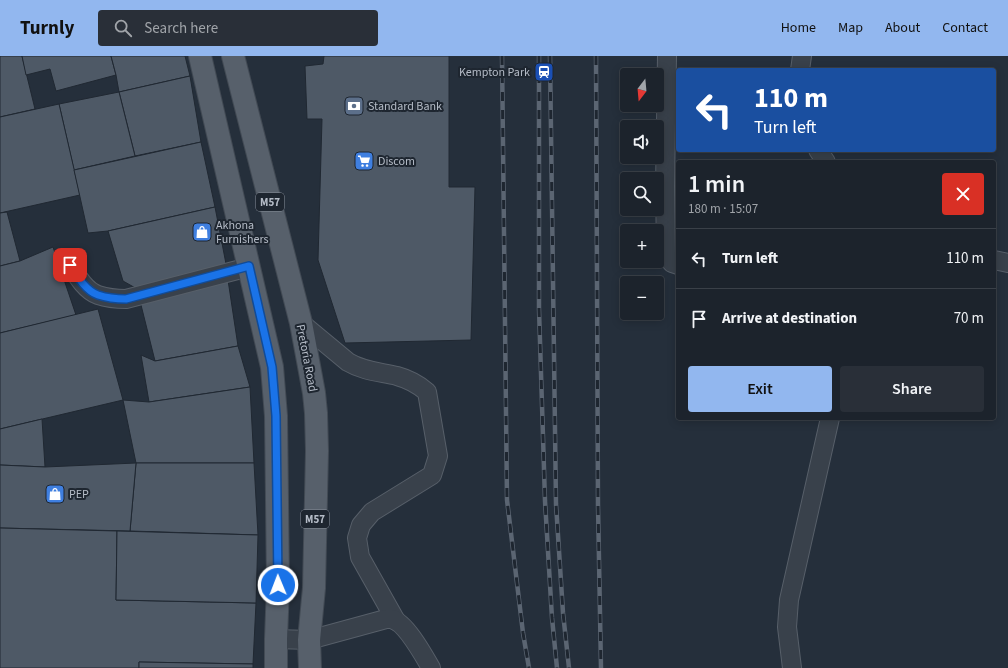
<!DOCTYPE html>
<meta charset="utf-8">
<style>
:root{--surface:#1c232c;--page:#292f38;--text:#f1f3f6;--muted:#a0a4a9;--line:#3a4048;--accent:#92b7ef}
body{margin:0;font-family:"Source Sans 3",sans-serif;background:var(--page);color:var(--text);height:100vh;display:flex;flex-direction:column;font-size:15px;white-space:nowrap}
*{box-sizing:border-box;margin:0}
p{font-size:13px;color:var(--muted)}
.icon{flex:none;width:22px;height:22px;fill:none;stroke:currentColor;stroke-width:2;stroke-linecap:round;stroke-linejoin:round}
.map{position:relative;flex:1;overflow:hidden}
.drawer{position:absolute;left:676px;top:104px;width:320px;height:260px;display:flex;flex-direction:column;background:var(--surface);border-radius:4px;box-shadow:0 2px 10px #0003,0 0 0 1px var(--line)}
.drawer>*{flex:none}
.guide{position:absolute;left:676px;top:12px;width:320px;height:84px;border-radius:4px;box-shadow:0 2px 10px #0003,0 0 0 1px var(--line);background:#1a4fa0;color:#fff;overflow:hidden}
.needle{width:26px;rotate:196deg}
.controls{position:absolute;left:620px;top:12px;display:grid;gap:8px}
.controls a{display:grid;place-items:center;width:44px;height:44px;border-radius:4px;background:var(--surface);box-shadow:0 2px 10px #0003,0 0 0 1px var(--line);font-size:20px}
.pin{position:absolute;display:grid;place-items:center;width:34px;height:34px;color:#fff;margin:-17px;border-radius:8px;box-shadow:0 2px 6px #0006}
.me{position:absolute;width:44px;margin:-22px;rotate:359deg;stroke-linejoin:round;filter:drop-shadow(0 0 3px #0008)}
.turn{display:flex;align-items:center;gap:14px;height:84px;padding:0 12px;font-size:18px}
.turn .icon{width:52px;height:52px;stroke-width:2.5}
.turn b{display:block;font-size:28px;line-height:34px}
.round{display:grid;place-items:center;flex:none;width:42px;height:42px;border-radius:4px;background:var(--page)}
.summary{display:flex;align-items:center;justify-content:space-between;height:68px;padding:0 12px}
h1{font-size:24px;font-weight:600;line-height:30px}
.primary-button{display:flex;gap:8px;margin-top:auto;padding:8px 12px}
.primary-button a{flex:1;height:46px;border-radius:4px;background:var(--accent);color:#111;font-size:16px;font-weight:600;line-height:46px;text-align:center}
.primary-button a+a{background:var(--page);color:var(--text)}
ul{padding:0;list-style:none}
li{display:flex;align-items:center;gap:12px;height:60px;padding:0 12px;border-top:1px solid var(--line)}
li div{flex:1}
li b{display:block;font-size:15px}
li em{font-style:normal}
header{display:flex;align-items:center;gap:24px;box-sizing:border-box;height:56px;padding:0 20px;background:var(--accent);color:#111}
header strong{font-size:19px}
nav{display:flex;gap:22px;margin-inline-start:auto;font-size:14px}
.search{width:280px;height:36px;background:var(--page);display:flex;align-items:center;gap:10px;box-sizing:border-box;padding:0 14px;border-radius:4px;color:var(--muted);font-size:15px}
.map>svg:first-child{display:block}
.building{fill:#4e5966;stroke:#202832}
.lines{fill:none;stroke-linecap:round;stroke-linejoin:round}
.minor-casing{stroke:#575f69;stroke-width:20}
.major-casing{stroke:#424a54;stroke-width:24}
.minor{stroke:#39414b;stroke-width:18}
.major{stroke:#57606b;stroke-width:22}
.rail-casing{stroke:#5b6572;stroke-width:4.5}
.rail{stroke:#1e2630;stroke-width:3;stroke-dasharray:9;stroke-linecap:butt}
.route-casing{stroke:#114b97;stroke-width:10}
.route{stroke:#1a73e8;stroke-width:7}
.labels{text-anchor:middle;stroke-width:4;stroke-linejoin:round;paint-order:stroke}
.shield{fill:#1e2630;stroke:#888f9a;stroke-width:1}
.shield-label{font-size:11px;font-weight:bold;fill:#b5bcc7}
.poi-label{font-size:12px;fill:#b5bcc7;stroke:#1e2630;text-anchor:start}
.street-label{font-size:12px;fill:#b5bcc7;stroke:#1e2630}
</style>
<header>
<strong>Turnly</strong>
<div class="search"><svg class="icon" aria-label="search" viewBox="0 0 24 24"><circle cx="10" cy="10" r="6"/><path d="M15 15l6 6"/></svg>Search here</div>
<nav><a>Home</a><a>Map</a><a>About</a><a>Contact</a></nav>
</header>
<div class="map">
<svg width="1008" height="612" viewBox="0 0 1008 612">
<rect width="100%" height="100%" fill="#252f3b"/>
<g class="building">
<polygon points="0,0 22,0 35,53 0,61"/>
<polygon points="22,0 111,0 116,19 56,35 50,13 26,19"/>
<polygon points="111,0 185,0 190,20 119,36 116,19"/>
<polygon points="324,0 449,0 449,131 475,131 471,284 345,287 318,204 322,63 307,63 305,10 323,8"/>
<polygon points="190,20 201,86 135,100 119,36"/>
<polygon points="119,36 135,100 74,114 59,48"/>
<polygon points="59,48 80,139 0,157 0,61"/>
<polygon points="201,86 215,151 108,175 88,177 74,114"/>
<polygon points="215,151 227,213 139,234 123,225 108,175"/>
<polygon points="7,156 20,205 0,210 0,157"/>
<polygon points="53,191 76,259 0,277 0,210 20,205"/>
<polygon points="228,224 238,290 155,305 140,245"/>
<polygon points="98,253 123,344 0,373 0,277"/>
<polygon points="238,290 250,331 149,346 141,299 155,305"/>
<polygon points="250,331 254,407 136,407 123,344 149,346"/>
<polygon points="42,363 45,411 0,409 0,373"/>
<polygon points="136,407 254,407 258,479 130,475"/>
<polygon points="136,407 130,475 0,472 0,409 45,411"/>
<polygon points="0,472 117,475 116,544 256,547 253,608 139,606 139,612 0,612"/>
<polygon points="117,475 258,479 256,547 116,544"/>
<polygon points="139,606 253,608 253,612 139,612"/>
</g>
<g class="lines">
<g class="minor-casing">
<g id="minor">
<polyline points="667,0 665,130 666,199 672,207 678,209"/>
<polyline points="800,14 802,0"/>
<polyline points="818,94 826,106"/>
<polyline points="994,204 1008,207"/>
<path d="M 70,209 C 77,220 86,235 98,239 C 107,242 117,243 126,243 L 249,211"/>
<path d="M 301,267 L 348,306 C 363,315 380,316 397,320 C 408,323 418,328 427,336 L 438,400 L 432,419 L 372,456 L 361,469 L 357,482 L 360,501 L 396,565"/>
<path d="M 276,583 L 309,584 L 386,563 C 387,563 390,563 392,563 C 406,567 424,600 431,612"/>
<polyline points="792,612 787,571 789,544 830,362"/>
</g>
</g>
<g class="major-casing">
<g id="major">
<polyline points="200,0 272,311 276,360 278,529 276,583 276,612"/>
<polyline points="233,0 301,267 314,337 316,357 317,395 314,532 309,584 310,612"/>
</g>
</g>
<use href="#minor" class="minor"/>
<use href="#major" class="major"/>
<g class="rail-casing">
<g id="rail">
<polyline points="502,0 507,444 523,577 529,612"/>
<polyline points="539,0 539,253 545,445 552,562 557,612"/>
<polyline points="550,0 556,448 563,557 569,612"/>
<polyline points="596,0 598,449 601,612"/>
</g>
</g>
<use href="#rail" class="rail"/>
</g>
<g class="lines">
<g class="route-casing">
<path id="route" d="M 70,209 C 77,220 86,235 98,239 C 107,242 117,243 126,243 L 249,210 L 272,311 L 276,360 L 278,529"/>
</g>
<use href="#route" class="route"/>
</g>
<defs>
<g id="station-square" transform="scale(1)"><rect x="-9" y="-9" width="18" height="18" rx="4" fill="#1a4fb4" stroke="#1e2630"/><path d="M-3-6H3Q5-6 5-4V2Q5 4 3 4L4.5 6H3L1.5 4h-3L-3 6H-4.5L-3 4Q-5 4-5 2V-4Q-5-6-3-6ZM-3.5-4v3h7v-3ZM-3.5 1v1.5H-2V1ZM2 1v1.5H3.5V1Z" fill="#fff"/></g>
<g id="bank-square" transform="scale(1)"><rect x="-9" y="-9" width="18" height="18" rx="4" fill="#5c6f8a" stroke="#1e2630"/><path d="M-6-4H6V4H-6ZM0-2.3a2.3 2.3 0 1 0 0 4.6a2.3 2.3 0 1 0 0-4.6Z" fill="#fff"/></g>
<g id="supermarket-square" transform="scale(1)"><rect x="-9" y="-9" width="18" height="18" rx="4" fill="#3f7fe0" stroke="#1e2630"/><path d="M-6-5.5h2.5l.6 2H6L4.5 2H-2.5L-4.4-4H-6ZM-1.5 3.2a1.3 1.3 0 1 0 .1 0ZM3 3.2a1.3 1.3 0 1 0 .1 0Z" fill="#fff"/></g>
<g id="shop-square" transform="scale(1)"><rect x="-9" y="-9" width="18" height="18" rx="4" fill="#3f7fe0" stroke="#1e2630"/><path d="M-5-2.5h2.3a2.7 3.5 0 0 1 5.4 0H5L5.5 6h-11ZM-1.5-2.5h3a1.5 2.3 0 0 0-3 0Z" fill="#fff"/></g>
</defs>
<g fill-rule="evenodd">
<use href="#station-square" x="544" y="16"/>
<use href="#bank-square" x="354" y="50"/>
<use href="#supermarket-square" x="364" y="105"/>
<use href="#shop-square" x="202" y="176"/>
<use href="#shop-square" x="55" y="438"/>
</g>
<g class="labels">
<g class="shield">
<rect x="256" y="137" width="28" height="18" rx="3"/>
<rect x="301" y="454" width="28" height="18" rx="3"/>
</g>
<g class="shield-label">
<text x="270" y="150">M57</text>
<text x="315" y="467">M57</text>
</g>
<g class="poi-label">
<text x="530" y="20" text-anchor="end">Kempton Park</text>
<text x="368" y="54">Standard Bank</text>
<text x="378" y="109">Discom</text>
<text x="216" y="173">Akhona<tspan x="216" dy="14">Furnishers</tspan></text>
<text x="69" y="442">PEP</text>
</g>
<g class="street-label">
<text transform="translate(307 302) rotate(79)" y="4">Pretoria Road</text>
</g>
</g>
</svg>
<div class="controls">
<a><svg class="needle" viewBox="-14 -14 28 28"><path d="M0-13l5 13h-10z" fill="#e53935"/><path d="M0 13l5-13h-10z" fill="#a0a4a9"/></svg></a>
<a><svg class="icon" aria-label="sound" viewBox="0 0 24 24"><path d="M4 9h4l5-4v14l-5-4H4zM17 9q2 3 0 6"/></svg></a>
<a><svg class="icon" aria-label="search" viewBox="0 0 24 24"><circle cx="10" cy="10" r="6"/><path d="M15 15l6 6"/></svg></a>
<a>+</a>
<a>−</a>
</div>
<div class="pin" style="left:70px;top:209px;background:#d93025"><svg class="icon" aria-label="arrive" viewBox="0 0 24 24"><path d="M6 21V4h12l-3 4 3 4H6"/></svg></div>
<svg class="me" style="left:278px;top:529px" viewBox="-20 -20 40 40"><circle r="17" fill="#1a73e8" stroke="#fff" stroke-width="3"/><path d="M0-11L8 9 0 5-8 9z" fill="#fff"/></svg>
<div class="guide">
<div class="turn"><svg class="icon" aria-label="left" viewBox="0 0 24 24"><path d="M17 20v-9H6M10 6l-5 5 5 5"/></svg><div><b>110 m</b>Turn left</div></div>
</div>
<section class="drawer">
<div class="summary"><div><h1>1 min</h1><p>180 m · 15:07</p></div><a class="round" style="background:#d93025;color:#fff"><svg class="icon" aria-label="close" viewBox="0 0 24 24"><path d="M6 6l12 12M18 6L6 18"/></svg></a></div>
<ul>
<li><svg class="icon" aria-label="left" viewBox="0 0 24 24"><path d="M17 20v-9H6M10 6l-5 5 5 5"/></svg><div><b>Turn left</b></div><em>110 m</em></li>
<li><svg class="icon" aria-label="arrive" viewBox="0 0 24 24"><path d="M6 21V4h12l-3 4 3 4H6"/></svg><div><b>Arrive at destination</b></div><em>70 m</em></li>
</ul>
<div class="primary-button"><a>Exit</a><a>Share</a></div>
</section>
</div>
